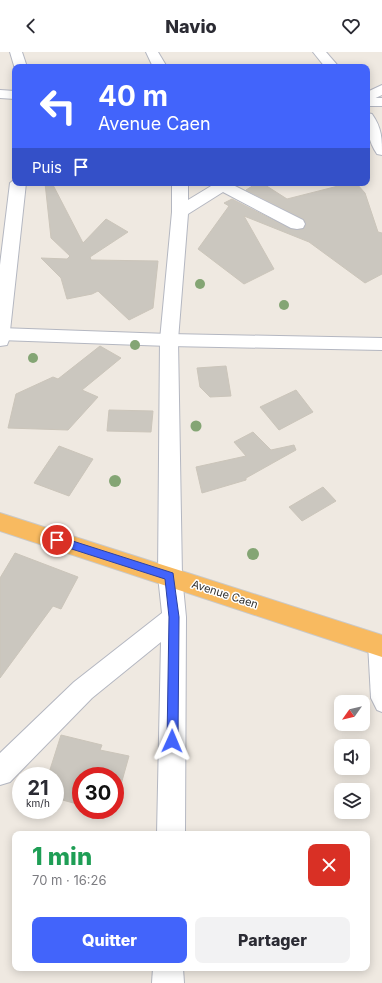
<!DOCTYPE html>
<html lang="fr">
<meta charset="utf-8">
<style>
:root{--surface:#fff;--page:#f2f2f3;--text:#2b2b33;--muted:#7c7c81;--accent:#4264fb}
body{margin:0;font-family:Inter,sans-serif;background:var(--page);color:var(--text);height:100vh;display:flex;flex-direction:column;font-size:15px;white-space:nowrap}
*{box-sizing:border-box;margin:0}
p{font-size:13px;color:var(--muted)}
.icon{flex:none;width:22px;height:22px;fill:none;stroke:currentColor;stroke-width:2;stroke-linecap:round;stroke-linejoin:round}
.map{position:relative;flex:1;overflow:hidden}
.drawer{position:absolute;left:12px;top:779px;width:358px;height:140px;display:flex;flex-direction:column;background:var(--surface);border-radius:8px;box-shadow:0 2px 10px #0003}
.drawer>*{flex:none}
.top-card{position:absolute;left:12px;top:12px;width:358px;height:122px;border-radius:8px;box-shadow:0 2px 10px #0003;background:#4264fb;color:#fff;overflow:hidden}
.needle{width:26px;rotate:236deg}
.fabs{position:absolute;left:334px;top:643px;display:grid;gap:8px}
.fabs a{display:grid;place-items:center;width:36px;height:36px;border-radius:8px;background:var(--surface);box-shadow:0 2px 10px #0003;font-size:20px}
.speed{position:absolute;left:12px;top:715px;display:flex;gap:8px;font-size:20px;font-weight:700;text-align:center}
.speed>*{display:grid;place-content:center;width:52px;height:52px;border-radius:50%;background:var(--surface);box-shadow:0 2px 10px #0003;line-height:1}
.speed small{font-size:10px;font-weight:400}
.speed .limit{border:6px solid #d22;background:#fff;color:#111}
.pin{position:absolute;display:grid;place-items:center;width:34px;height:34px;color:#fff;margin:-17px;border:2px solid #fff;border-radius:50%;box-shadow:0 1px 4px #0007}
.me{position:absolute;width:44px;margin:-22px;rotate:1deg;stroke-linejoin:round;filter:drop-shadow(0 0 3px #0008)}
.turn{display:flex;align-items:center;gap:14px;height:84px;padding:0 20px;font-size:18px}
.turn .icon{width:52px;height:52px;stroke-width:2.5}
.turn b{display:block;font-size:28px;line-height:34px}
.then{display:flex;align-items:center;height:38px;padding:0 20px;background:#0003;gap:8px;font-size:15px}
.round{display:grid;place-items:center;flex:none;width:42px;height:42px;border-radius:8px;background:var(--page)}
.headline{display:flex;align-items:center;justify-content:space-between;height:68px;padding:0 20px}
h1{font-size:24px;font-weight:800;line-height:30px;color:#1e9e55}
.button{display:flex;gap:8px;margin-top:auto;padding:8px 20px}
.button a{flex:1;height:46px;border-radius:8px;background:var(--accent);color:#fff;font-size:16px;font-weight:800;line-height:46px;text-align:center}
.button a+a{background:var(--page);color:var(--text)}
header{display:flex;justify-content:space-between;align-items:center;height:52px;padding:0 20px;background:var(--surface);font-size:18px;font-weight:800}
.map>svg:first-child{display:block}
.building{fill:#cbc7bf;stroke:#cbc5ba}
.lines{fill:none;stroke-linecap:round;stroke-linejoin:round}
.service-casing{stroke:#b4b7c1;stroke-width:2}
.minor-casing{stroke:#b4b7c1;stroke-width:2}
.tertiary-casing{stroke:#b4b7c1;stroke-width:2}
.trunk-casing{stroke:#c9c9c9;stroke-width:2}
.service{fill:#fff;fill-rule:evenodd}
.minor{fill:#fff;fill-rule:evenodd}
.tertiary{fill:#fff;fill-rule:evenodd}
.trunk{fill:#f8ba60;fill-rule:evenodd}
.tree{fill:#84a574}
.route{fill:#4264fb;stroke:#2b41a3}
.labels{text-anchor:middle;stroke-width:3;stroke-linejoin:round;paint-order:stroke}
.street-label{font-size:11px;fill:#2e2e2e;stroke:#fff}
</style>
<header><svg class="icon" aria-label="back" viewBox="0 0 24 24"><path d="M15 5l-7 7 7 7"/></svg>Navio<svg class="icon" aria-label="heart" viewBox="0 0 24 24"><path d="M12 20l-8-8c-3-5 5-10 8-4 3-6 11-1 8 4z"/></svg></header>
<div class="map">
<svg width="382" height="931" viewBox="0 0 382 931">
<rect width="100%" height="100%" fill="#efe9e1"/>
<g class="building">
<polygon points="45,131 52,131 83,191 106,167 128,180 90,205 91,208 158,209 153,256 129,268 98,239 92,242 67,247 61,226 41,206 67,207 70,204 51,186"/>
<polygon points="257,131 262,131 287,147 350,131 356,131 365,141 378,180 382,181 382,222 365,231 309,190 244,164 274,217 244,232 198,197 229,154 224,151 232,147 291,177 303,177 306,173 304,167 246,138"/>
<polygon points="100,294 121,306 82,338 98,345 68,378 8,376 16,342 53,325 58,327"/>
<polygon points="226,314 231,344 210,345 200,335 197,316"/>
<polygon points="296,338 313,360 279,378 260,355"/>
<polygon points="109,358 153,359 151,380 107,379"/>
<polygon points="253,380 271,398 294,393 296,398 246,426 246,428 202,441 196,415 246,404 234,390"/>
<polygon points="59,394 93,407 69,444 34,431"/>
<polygon points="323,435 336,449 302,469 289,455"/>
<polygon points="15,501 78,525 61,557 53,554 0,626 0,526"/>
<polygon points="61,683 102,693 100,698 129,704 115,754 115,724 81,724 81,753 55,746 55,724 48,724"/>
</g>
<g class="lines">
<g class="service-casing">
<polygon id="service" points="375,585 380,587 382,591 382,660 377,658 371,646 368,591 370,587"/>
</g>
<g class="minor-casing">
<g id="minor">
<polygon points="10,0 22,0 27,15 15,15 15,17"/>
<polygon points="146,0 158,0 167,15 153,15"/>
<polygon points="313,0 326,0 339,15 325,15"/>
<polygon points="382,33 382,43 367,50 367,40"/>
<path d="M 367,61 L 372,62 C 382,76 382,87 382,103 L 377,102 C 368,89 367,76 367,61 Z"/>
<polygon points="15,127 15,131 26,131 9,288 7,293 0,294 0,213 10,131"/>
<polygon points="172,131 188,131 188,148 216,131 235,131 233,133 303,168 305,172 303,176 297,177 291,176 223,140 188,162 178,288 182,524 186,565 185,782 157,782 161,590 92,646 10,730 0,733 0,701 74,630 162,561 158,524 160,288 172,160"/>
<polygon points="153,916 183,916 184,931 152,931"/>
</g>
</g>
<g class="tertiary-casing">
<g id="tertiary">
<polygon points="0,38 15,39 15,47 0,46"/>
<rect x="367" y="46" width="15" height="8"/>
<polygon points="0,276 169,282 382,286 382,298 169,294 0,288"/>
</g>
</g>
<g class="trunk-casing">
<polygon id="trunk" points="0,461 382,583 382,605 0,479"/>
</g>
<use href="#service" class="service"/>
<use href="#minor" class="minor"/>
<use href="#tertiary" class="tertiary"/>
<use href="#trunk" class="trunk"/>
</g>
<g class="tree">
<circle cx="200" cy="232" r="5"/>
<circle cx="284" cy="253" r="5"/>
<circle cx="135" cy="293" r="5"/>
<circle cx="33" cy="306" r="5"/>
<circle cx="196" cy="374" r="5.5"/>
<circle cx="115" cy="429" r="6"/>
<circle cx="253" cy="502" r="6"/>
</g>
<polygon class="route" points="57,484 173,521 179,565 178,689 176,693 172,694 168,693 167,689 169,565 165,527 53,491 52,488 53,485"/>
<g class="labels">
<g class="street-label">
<text transform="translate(225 542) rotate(18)" y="4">Avenue Caen</text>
</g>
</g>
</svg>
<div class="fabs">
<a><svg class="needle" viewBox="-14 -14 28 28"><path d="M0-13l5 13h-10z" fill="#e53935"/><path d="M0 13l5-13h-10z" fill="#7c7c81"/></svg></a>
<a><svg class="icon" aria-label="sound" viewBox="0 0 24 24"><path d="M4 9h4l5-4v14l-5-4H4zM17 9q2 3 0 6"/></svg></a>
<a><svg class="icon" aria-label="layers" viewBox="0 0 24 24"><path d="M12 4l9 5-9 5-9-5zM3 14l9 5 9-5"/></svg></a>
</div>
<div class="speed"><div>21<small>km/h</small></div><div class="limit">30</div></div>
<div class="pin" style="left:57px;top:488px;background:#d93025"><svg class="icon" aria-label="arrive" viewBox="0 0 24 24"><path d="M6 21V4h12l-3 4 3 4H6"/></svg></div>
<svg class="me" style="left:172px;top:689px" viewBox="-20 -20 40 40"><path d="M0-17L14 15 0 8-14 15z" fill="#4264fb" stroke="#fff" stroke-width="4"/></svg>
<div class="top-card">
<div class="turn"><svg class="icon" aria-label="left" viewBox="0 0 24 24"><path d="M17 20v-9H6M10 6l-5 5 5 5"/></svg><div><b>40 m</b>Avenue Caen</div></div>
<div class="then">Puis<svg class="icon" aria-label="arrive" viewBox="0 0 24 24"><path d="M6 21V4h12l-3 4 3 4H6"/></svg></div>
</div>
<section class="drawer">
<div class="headline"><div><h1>1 min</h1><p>70 m · 16:26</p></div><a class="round" style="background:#d93025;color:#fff"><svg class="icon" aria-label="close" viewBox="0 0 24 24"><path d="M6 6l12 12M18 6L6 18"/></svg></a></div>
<div class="button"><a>Quitter</a><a>Partager</a></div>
</section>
</div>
